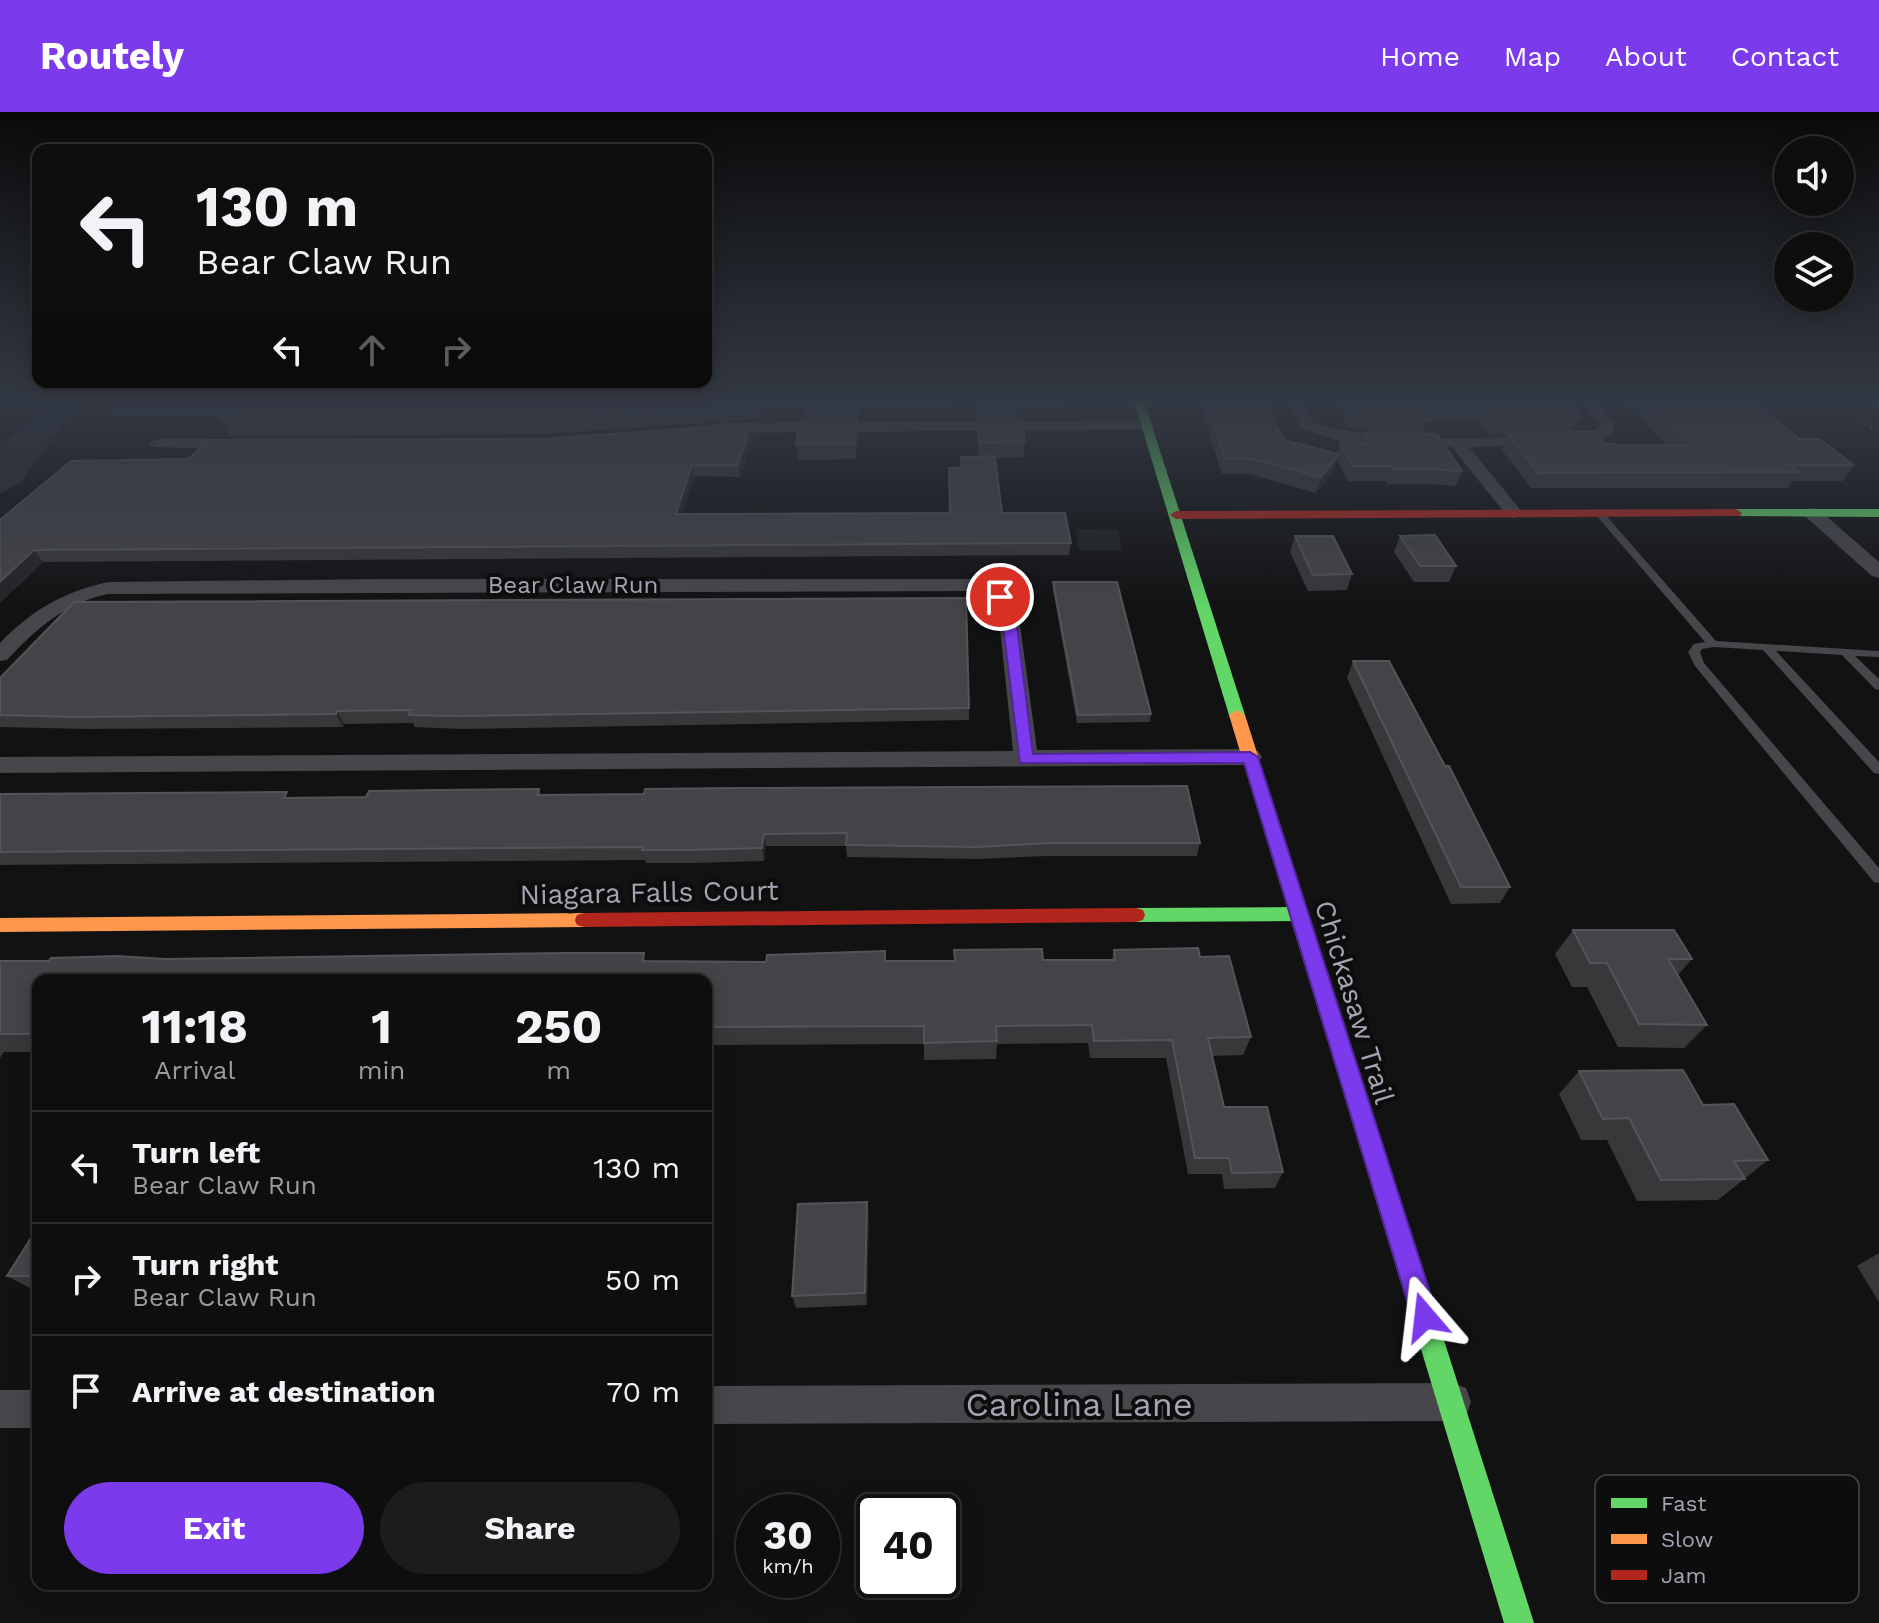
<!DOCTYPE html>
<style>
:root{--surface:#0e0e0e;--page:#1c1c1c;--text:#f1f3f6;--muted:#9b9c9e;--line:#2e2e2e;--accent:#7c3aed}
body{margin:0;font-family:"Work Sans",sans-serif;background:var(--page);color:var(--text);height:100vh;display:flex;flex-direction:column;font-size:30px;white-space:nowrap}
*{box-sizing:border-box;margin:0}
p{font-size:26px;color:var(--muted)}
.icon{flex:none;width:44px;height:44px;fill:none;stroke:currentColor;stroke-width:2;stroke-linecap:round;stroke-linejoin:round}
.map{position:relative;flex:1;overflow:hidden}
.sheet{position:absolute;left:32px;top:862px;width:680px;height:616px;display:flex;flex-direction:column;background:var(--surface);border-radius:16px;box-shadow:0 4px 20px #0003,0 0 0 2px var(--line)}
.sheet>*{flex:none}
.hud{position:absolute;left:32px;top:32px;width:680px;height:244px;border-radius:16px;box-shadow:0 4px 20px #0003,0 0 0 2px var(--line);background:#0e0e0e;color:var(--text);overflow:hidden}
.tools{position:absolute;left:1774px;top:24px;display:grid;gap:16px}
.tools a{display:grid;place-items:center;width:80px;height:80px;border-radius:50%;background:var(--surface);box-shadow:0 4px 20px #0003,0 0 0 2px var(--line);font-size:40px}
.speed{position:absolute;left:736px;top:1382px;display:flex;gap:16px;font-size:40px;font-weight:700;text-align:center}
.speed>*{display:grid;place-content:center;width:104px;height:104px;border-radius:50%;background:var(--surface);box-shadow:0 4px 20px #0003,0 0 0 2px var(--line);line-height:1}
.speed small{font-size:20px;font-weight:400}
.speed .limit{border:4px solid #111;border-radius:12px;background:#fff;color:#111}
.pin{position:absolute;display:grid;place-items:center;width:68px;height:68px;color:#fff;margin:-34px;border:4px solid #fff;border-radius:50%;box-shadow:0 2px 8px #0007}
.me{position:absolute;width:88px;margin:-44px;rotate:343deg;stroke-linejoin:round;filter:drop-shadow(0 0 6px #0008)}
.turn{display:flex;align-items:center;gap:28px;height:168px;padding:0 32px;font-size:36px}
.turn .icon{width:104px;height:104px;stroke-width:2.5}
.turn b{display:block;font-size:56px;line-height:68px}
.lanes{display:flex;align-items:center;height:76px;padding:0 32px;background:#0003;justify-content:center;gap:40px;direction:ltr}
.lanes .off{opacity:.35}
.eta{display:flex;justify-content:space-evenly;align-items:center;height:136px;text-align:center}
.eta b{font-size:48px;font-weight:700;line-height:56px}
.primary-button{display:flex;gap:16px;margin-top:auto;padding:16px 32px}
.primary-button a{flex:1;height:92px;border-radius:48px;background:var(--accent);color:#fff;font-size:32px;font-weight:700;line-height:92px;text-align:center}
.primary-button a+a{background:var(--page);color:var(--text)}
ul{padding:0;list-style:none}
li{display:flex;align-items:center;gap:24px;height:112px;padding:0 32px;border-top:2px solid var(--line)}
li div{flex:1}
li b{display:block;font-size:30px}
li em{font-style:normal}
header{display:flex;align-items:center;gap:48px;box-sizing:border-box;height:112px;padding:0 40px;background:var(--accent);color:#fff}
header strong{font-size:38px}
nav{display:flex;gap:44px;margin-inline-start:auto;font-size:28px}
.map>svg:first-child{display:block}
.green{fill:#1c231e}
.water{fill:#272b33}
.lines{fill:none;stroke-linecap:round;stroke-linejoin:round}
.path{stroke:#48484d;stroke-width:3;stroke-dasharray:3 4;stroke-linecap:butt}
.lane{fill:#47474b;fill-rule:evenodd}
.street{fill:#47474b;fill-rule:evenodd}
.fast{fill:#63d668;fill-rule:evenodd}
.slow{fill:#ff974d;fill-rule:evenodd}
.jam{fill:#b3261e;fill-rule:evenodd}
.wall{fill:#38383b}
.shaded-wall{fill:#242426}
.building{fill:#444448;stroke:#535359;stroke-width:2}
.route{fill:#7c3aed;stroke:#51269a;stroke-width:2}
.labels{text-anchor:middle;stroke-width:8;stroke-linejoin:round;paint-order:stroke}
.far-street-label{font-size:24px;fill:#a4a5b3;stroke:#0d0d0e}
.street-label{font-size:28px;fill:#a4a5b3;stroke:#0d0d0e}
.near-street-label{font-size:34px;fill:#a4a5b3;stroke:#0d0d0e}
.key{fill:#0d0d0e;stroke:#3a3b40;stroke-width:2}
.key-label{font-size:22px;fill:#a4a5b3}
</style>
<header>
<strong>Routely</strong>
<nav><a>Home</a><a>Map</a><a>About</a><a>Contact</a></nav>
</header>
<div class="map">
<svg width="1879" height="1511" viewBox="0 0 1879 1511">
<rect width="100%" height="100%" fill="#121213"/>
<polygon class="green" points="1076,417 1118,418 1122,438 1079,438"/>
<polygon class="water" points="66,286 92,286 68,306 19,372 0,381 0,332 57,289"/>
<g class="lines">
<polyline class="path" points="1830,286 1879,321"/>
<polygon class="lane" points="1596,399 1602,399 1716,529 1879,539 1879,545 1855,544 1879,567 1879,578 1875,577 1842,543 1776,539 1879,650 1879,662 1874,661 1763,538 1714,535 1702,537 1700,540 1704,551 1879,756 1879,771 1874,770 1695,554 1688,540 1694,532 1705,530 1596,403"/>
<g class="street">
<path d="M 1284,286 L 1299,286 L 1314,311 C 1399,336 1495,324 1583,322 L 1598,316 L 1599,312 L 1576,286 L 1591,286 L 1615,311 L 1611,322 L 1585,332 L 1469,335 L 1523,401 L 1514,406 L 1508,405 L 1452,335 L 1351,332 L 1302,317 Z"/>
<polygon points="1147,309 1155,314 1153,317 719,321 711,316 719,311"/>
<polygon points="157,327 240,327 248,332 240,337 151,335 149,332"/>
<polygon points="1812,396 1818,397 1879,450 1879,466 1872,464 1806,405 1803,401 1806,397"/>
<path d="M 381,467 L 974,467 L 1007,481 L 1018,498 L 1037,638 L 1250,637 L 1258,639 L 1262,645 L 1258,651 L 1250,653 L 0,661 L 0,645 L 1013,639 L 998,498 L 992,489 L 971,479 L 108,482 C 65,491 37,516 7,548 L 0,549 L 0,531 C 32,498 63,480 108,470 Z"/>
<polygon points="1452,1271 1466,1276 1471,1290 1466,1304 1452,1309 706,1312 706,1274"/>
<rect x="0" y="1278" width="38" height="38"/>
</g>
<g class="fast">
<polygon points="1133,286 1143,286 1245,603 1243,607 1231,607 1229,603"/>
<polygon points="1736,397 1879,397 1879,405 1732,404 1732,398"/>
<polygon points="1298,795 1305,797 1307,802 1305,807 1298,809 1136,810 1129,808 1127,803 1129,798 1136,796"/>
<polygon points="1396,1103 1404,1107 1408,1115 1534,1511 1504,1511 1384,1115 1388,1107"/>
</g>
<g class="slow">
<polygon points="1237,598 1245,603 1408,1115 1404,1123 1396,1127 1388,1123 1384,1115 1229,603"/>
<polygon points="584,801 591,803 593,808 591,813 584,815 0,820 0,806"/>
</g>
<g class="jam">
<polygon points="1736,397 1742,401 1740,404 1176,407 1170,403 1176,399"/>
<polygon points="1136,796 1143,798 1145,803 1143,808 1136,810 584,815 577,813 575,808 577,803 584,801"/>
</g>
</g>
<g class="wall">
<polygon points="104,286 950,286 950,294 860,295 859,307 805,307 804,295 761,296 757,307 543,322 230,324 221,305 112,304 103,290"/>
<polygon points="974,286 1018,286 1018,306 1025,330 1024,345 995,346 1002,401 1071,431 1069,443 43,450 0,491 0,408 189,347 540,327 753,323 740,365 694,364 682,402 950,401 961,356 961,345 979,345 977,321 977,306 976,306"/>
<polygon points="1019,286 1071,286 1071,291 1062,291 1062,294 1020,295"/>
<polygon points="1198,286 1262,286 1284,328 1337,342 1340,331 1361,331 1364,320 1403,321 1348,316 1330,286 1563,286 1580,304 1573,319 1489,323 1479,310 1426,310 1422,322 1462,359 1456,374 1426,372 1388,372 1386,369 1348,369 1337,348 1334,358 1316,381 1249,362 1222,362"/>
<polygon points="1619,286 1733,286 1799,327 1853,353 1843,369 1792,369 1788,376 1531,376 1501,337 1507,322 1620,333 1668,333"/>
<polygon points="1858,286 1879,286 1879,296"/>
<polygon points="858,322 856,347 798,348 796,332"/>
<polygon points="1295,424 1352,462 1347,478 1308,479 1290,440"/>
<polygon points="1400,424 1456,454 1449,470 1414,470 1394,440"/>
<polygon points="1053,470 1151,602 1150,610 1077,611 1053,478"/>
<polygon points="1353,549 1510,775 1500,791 1451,792 1347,566"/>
<polygon points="0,566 969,596 969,608 462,617 415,615 413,611 344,612 343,615 87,617 0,615"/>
<polygon points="539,677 541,683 1200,731 1197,744 1048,744 977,747 847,745 846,734 766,734 764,749 692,751 646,751 645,748 0,753 0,682 291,686 366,685"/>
<polygon points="1573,818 1692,847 1678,863 1707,913 1684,936 1618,935 1587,875 1572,875 1555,842"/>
<polygon points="954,838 1043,848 1112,848 1114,838 1200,845 1251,925 1243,943 1212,944 1224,995 1283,1060 1275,1076 1224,1077 1222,1062 1188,1062 1166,946 1090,946 1088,931 997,932 996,947 924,948 924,932 706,933 706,868 38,868 38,940 4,940 0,946 0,849 166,847 766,850 885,839 886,849 954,849"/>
<polygon points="1579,959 1703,993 1768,1048 1718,1088 1637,1089 1607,1028 1581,1028 1559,982"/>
<polygon points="867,1090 869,1104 867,1193 796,1196 792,1184"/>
<polygon points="38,1115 38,1176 30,1176 7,1164"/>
<polygon points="1879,1141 1879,1190 1857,1154"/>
</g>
<g class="shaded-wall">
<polygon points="758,286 760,286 761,296 757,307 756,293"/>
<polygon points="857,307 858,322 856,347 855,332"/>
<polygon points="751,312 753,323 740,365 738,353"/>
<polygon points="1339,342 1334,358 1316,381 1321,365"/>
<polygon points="692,353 694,364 679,414 676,402"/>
<polygon points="34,438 43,450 0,491 0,470"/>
<polygon points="337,599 344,612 343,615 336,602"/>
<polygon points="764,722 766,734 764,749 762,736"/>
<polygon points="867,1090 869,1104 867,1193 865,1181"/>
</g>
<g class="building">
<polygon points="104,286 758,286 756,293 539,307 223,309 235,296 217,297 223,290 103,290"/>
<polygon points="805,286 859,286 858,292 803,292"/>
<polygon points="976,286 1018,286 1019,292 976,292"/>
<polygon points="1205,286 1262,286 1284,328 1339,342 1321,365 1252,347 1225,347"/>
<polygon points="1343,286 1563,286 1580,304 1495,308 1485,295 1417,295 1427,308 1352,301"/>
<polygon points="1641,286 1750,286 1799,327 1820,327 1853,353 1790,353 1798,360 1538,361 1507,322 1594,319 1605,331 1620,333 1692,333"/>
<polygon points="977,306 1021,306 1025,330 980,331"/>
<polygon points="857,307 855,332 796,332 801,308"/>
<polygon points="751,312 738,353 692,353 676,402 950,401 949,356 962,356 961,345 995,344 1002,401 1065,401 1071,431 34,438 0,470 0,408 71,349 189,347 208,328 540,327"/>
<polygon points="1364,320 1437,322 1462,359 1432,357 1393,357 1391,354 1353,354 1340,331 1370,331"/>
<polygon points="1435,423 1456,454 1420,454 1400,424"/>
<polygon points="1295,424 1333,424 1352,462 1313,463"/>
<polygon points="1053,470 1117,470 1151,602 1078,603"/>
<polygon points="966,486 969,596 457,604 409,603 411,598 337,599 336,602 77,605 0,603 0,566 74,490"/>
<polygon points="1353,549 1389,549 1445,654 1449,654 1510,775 1461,775"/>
<polygon points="1187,674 1200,731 1050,731 978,735 846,733 847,721 764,722 762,736 688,738 642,738 643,735 0,740 0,682 287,680 284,686 366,685 369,679 439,678 539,677 537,683 644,682 645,677 738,676"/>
<polygon points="1573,818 1674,818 1692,847 1668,847 1707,913 1639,912 1607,851 1590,851"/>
<polygon points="1198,836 1200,845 1229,844 1251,925 1208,926 1224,995 1267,995 1283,1060 1232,1061 1229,1046 1195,1046 1172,928 1094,929 1092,913 996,914 997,929 924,931 924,914 706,915 706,868 38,868 38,922 0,922 0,849 49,849 51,846 117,844 166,847 566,841 644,841 643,849 766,850 767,843 885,839 885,849 955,849 954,838 1042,837 1043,848 1115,848 1114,838"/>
<polygon points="1683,958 1703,993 1734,992 1768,1048 1734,1049 1745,1067 1661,1068 1629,1006 1603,1007 1579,959"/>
<polygon points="867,1090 865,1181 792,1184 798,1092"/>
<polygon points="38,1115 38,1164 7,1164"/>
</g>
<linearGradient id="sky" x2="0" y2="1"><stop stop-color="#0a0a0a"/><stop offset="0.58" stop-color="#333944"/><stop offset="1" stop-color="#333944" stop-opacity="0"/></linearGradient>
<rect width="1879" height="497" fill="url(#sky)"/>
<polygon class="route" points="1000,480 1005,482 1015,498 1033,642 1250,640 1258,645 1438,1205 1434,1214 1425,1218 1416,1214 1412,1205 1244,651 1020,651 1001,498 993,485"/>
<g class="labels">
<g class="far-street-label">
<text x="573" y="481">Bear Claw Run</text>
</g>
<g class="street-label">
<text transform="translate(649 780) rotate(-1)" y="10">Niagara Falls Court</text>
<text transform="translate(1355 890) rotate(73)" y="10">Chickasaw Trail</text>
</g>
<g class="near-street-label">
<text x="1079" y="1304">Carolina Lane</text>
</g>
</g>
<rect x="1595" y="1363" width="264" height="128" rx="12" class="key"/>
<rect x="1611" y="1386" width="36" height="10" fill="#63d668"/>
<rect x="1611" y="1422" width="36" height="10" fill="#ff974d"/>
<rect x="1611" y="1458" width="36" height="10" fill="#b3261e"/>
<g class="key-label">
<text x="1661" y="1399">Fast</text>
<text x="1661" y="1435">Slow</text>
<text x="1661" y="1471">Jam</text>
</g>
</svg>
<div class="tools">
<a><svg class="icon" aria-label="sound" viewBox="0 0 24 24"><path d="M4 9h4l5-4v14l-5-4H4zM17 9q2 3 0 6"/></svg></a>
<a><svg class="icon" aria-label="layers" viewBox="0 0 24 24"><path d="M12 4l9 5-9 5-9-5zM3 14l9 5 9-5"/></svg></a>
</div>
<div class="speed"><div>30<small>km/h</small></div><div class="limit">40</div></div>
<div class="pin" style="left:1000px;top:485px;background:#d93025"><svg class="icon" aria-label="arrive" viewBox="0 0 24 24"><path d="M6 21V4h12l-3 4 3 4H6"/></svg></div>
<svg class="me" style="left:1425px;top:1205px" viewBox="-20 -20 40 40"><path d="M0-17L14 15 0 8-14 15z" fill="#7c3aed" stroke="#fff" stroke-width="4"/></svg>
<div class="hud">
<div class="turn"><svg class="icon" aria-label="left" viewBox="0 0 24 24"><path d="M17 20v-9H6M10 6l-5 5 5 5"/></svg><div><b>130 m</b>Bear Claw Run</div></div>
<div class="lanes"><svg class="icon" aria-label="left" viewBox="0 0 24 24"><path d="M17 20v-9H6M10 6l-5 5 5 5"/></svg><svg class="icon off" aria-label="ahead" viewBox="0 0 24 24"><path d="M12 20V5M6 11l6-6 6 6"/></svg><svg class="icon off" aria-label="right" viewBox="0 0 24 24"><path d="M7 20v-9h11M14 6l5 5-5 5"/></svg></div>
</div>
<section class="sheet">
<div class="eta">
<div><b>11:18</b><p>Arrival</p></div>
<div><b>1</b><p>min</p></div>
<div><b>250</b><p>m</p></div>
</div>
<ul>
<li><svg class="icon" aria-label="left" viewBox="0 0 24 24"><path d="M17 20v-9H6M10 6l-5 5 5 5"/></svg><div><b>Turn left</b><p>Bear Claw Run</p></div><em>130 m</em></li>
<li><svg class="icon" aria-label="right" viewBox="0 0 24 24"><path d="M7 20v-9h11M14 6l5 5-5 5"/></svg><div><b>Turn right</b><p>Bear Claw Run</p></div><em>50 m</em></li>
<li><svg class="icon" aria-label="arrive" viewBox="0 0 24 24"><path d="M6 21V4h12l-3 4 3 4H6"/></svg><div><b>Arrive at destination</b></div><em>70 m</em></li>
</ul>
<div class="primary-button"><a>Exit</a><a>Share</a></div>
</section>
</div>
